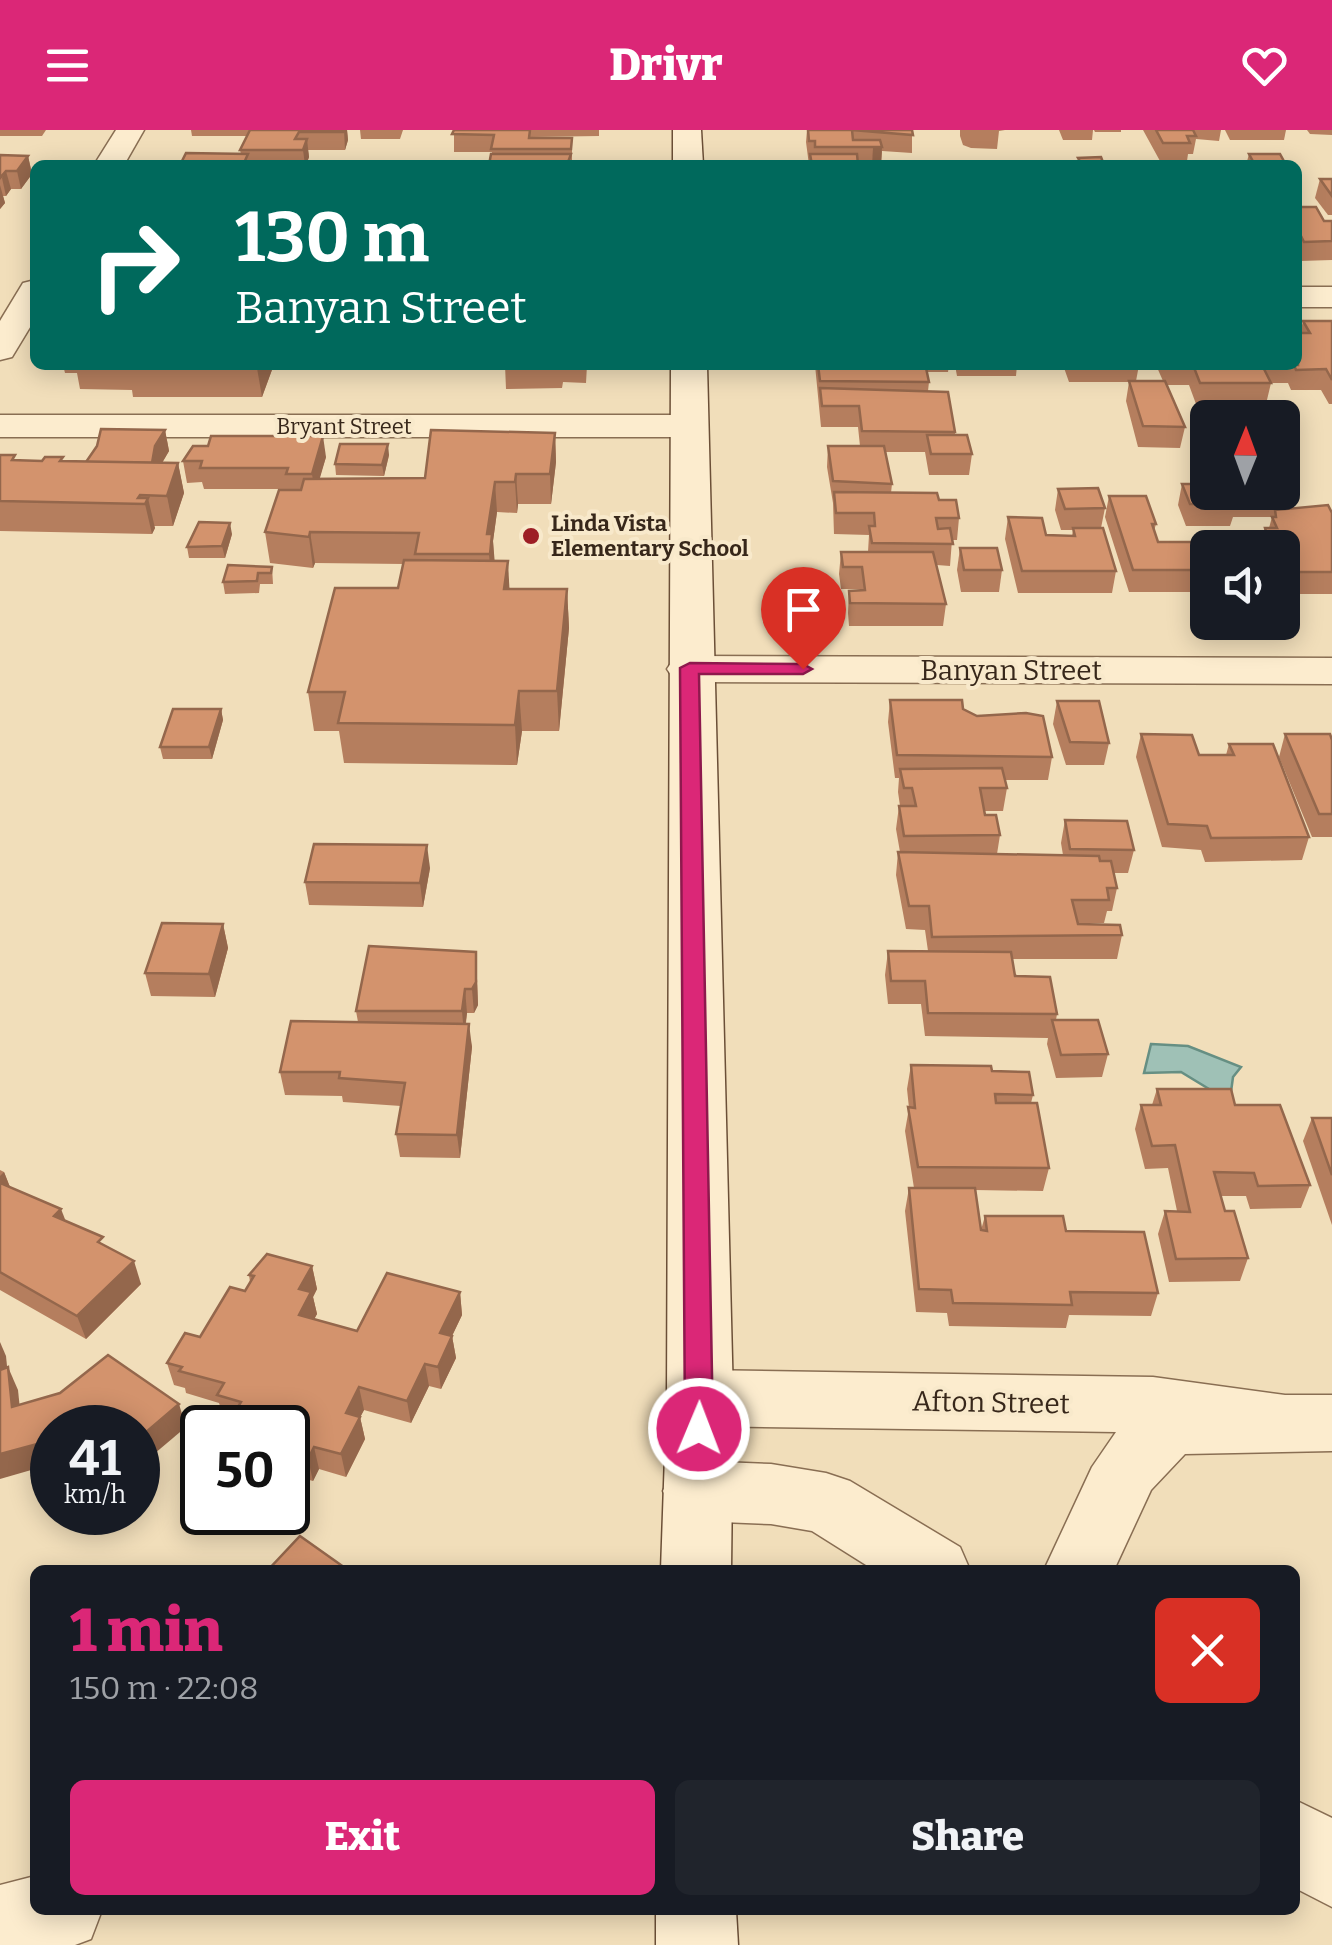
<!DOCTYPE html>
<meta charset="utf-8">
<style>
:root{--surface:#171b24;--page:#20242c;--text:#f1f3f6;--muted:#9ea1a6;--accent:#db2777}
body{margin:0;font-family:Bitter,serif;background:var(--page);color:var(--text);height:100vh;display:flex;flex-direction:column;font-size:38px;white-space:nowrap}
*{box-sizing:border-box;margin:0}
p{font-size:32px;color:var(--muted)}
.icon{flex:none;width:55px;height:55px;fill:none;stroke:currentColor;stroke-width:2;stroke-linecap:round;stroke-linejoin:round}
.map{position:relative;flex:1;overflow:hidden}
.drawer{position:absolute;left:30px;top:1435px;width:1270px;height:350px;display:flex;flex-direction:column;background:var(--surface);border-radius:15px;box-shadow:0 5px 25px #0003}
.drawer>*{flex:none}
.guide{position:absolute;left:30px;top:30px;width:1272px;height:210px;border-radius:15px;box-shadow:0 5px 25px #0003;background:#00695c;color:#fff;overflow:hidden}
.needle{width:65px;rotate:1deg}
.tools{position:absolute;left:1190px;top:270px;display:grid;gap:20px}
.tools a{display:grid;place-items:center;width:110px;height:110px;border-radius:15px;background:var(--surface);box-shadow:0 5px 25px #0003;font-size:50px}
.speed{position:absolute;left:30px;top:1275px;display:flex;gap:20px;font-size:50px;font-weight:700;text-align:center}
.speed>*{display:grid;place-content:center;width:130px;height:130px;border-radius:50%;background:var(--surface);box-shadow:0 5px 25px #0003;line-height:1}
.speed small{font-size:25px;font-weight:400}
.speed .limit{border:5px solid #111;border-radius:15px;background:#fff;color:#111}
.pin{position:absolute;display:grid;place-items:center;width:85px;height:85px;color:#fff;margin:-102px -42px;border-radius:50% 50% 50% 0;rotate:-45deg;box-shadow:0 0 10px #0007}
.pin .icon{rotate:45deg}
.me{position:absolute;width:110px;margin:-55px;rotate:1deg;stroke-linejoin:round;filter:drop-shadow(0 0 8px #0008)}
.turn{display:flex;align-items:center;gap:35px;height:210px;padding:0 40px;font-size:45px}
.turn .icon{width:130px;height:130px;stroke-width:2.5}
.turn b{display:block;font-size:70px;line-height:85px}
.round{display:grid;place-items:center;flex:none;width:105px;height:105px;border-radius:15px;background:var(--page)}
.summary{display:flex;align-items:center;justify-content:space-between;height:170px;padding:0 40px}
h1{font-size:60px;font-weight:800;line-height:75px;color:var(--accent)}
.cta{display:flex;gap:20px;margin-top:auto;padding:20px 40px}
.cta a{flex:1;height:115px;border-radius:15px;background:var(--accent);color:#fff;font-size:40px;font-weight:800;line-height:115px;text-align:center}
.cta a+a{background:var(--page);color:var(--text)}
header{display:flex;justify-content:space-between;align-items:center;height:130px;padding:0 40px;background:var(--accent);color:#fff;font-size:45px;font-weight:800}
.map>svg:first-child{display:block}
.water{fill:#9fc1b6;stroke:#668f83;stroke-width:2.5}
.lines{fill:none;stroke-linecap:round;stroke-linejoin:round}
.street-casing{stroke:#896e53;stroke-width:3}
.secondary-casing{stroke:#6b4f37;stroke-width:3}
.street{fill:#fcecce;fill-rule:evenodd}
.secondary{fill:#fcecce;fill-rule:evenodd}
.wall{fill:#b57e5e}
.shaded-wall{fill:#94674c}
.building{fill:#d3936d;stroke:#94674c;stroke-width:2.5}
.route{fill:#db2777;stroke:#8e194d;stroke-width:2.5}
.poi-dot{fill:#9d1e25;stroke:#f8e9cb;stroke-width:4}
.labels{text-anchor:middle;stroke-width:8;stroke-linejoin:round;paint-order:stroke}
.far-street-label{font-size:22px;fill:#37271a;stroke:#f8e9cb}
.far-poi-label{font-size:22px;font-weight:bold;fill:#37271a;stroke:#f8e9cb;text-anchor:start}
.street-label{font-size:28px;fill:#37271a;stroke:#f8e9cb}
</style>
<header><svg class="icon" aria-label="menu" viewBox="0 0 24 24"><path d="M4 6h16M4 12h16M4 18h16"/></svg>Drivr<svg class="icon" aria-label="heart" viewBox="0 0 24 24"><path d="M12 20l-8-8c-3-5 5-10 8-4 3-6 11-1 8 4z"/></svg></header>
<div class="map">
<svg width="1332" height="1815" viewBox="0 0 1332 1815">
<rect width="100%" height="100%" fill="#f1deba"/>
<polygon class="water" points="1151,914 1188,916 1241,937 1233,947 1231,962 1214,962 1181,942 1144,943"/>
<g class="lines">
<g class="street-casing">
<g id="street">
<polygon points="116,0 144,0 124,35 94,35"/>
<polygon points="35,150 35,189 12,227 0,230 0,191 23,153"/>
<rect x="1298" y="157" width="34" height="20"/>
<polygon points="0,285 689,285 702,288 707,296 702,304 689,307 0,307"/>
<polygon points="689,526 1332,528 1332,554 689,552 673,548 667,539 673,530"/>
<polygon points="700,1240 1153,1247 1285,1265 1332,1265 1332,1321 1185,1324 1151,1360 1114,1440 1044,1440 1092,1337 1116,1302 700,1296 677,1288 667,1268 677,1248"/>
<polygon points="697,1331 771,1334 826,1343 850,1351 960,1417 970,1440 874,1440 812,1401 771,1394 697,1391 673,1382 663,1361 673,1340"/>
<polygon points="1295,1670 1332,1688 1332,1777 1295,1758"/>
<polygon points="35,1746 35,1780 102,1780 91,1809 75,1815 0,1815 0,1755"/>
</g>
</g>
<g class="secondary-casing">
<g id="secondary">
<polygon points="673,0 701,0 703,35 673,35"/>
<polygon points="671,235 707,235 733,1268 731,1440 661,1440 667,1268"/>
<polygon points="656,1780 736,1780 738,1815 656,1815"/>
</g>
</g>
<use href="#street" class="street"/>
<use href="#secondary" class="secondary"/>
</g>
<g class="wall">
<polygon points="0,0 46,0 42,6 0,6"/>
<polygon points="191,0 347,0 348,10 345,20 308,20 309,27 306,35 180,35 241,24 240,20 247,6 192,6"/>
<polygon points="360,0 403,0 400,9 361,9"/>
<polygon points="454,0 599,0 599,6 532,7 532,8 572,8 572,35 489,35 492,22 454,22"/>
<polygon points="807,0 912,0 912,23 882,21 881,35 809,35 806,12"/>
<polygon points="960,0 1005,0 999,1 997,19 971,18 963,15 960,6"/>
<polygon points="1059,0 1093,0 1092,10 1063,10"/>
<polygon points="1094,0 1121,0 1121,2 1095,2"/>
<polygon points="1143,0 1221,0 1219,11 1196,9 1193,24 1188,24 1187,31 1160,31"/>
<polygon points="1225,0 1286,0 1284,10 1230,10"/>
<polygon points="1307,0 1332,0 1332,5 1310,4"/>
<polygon points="1249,24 1286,35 1246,35"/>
<polygon points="0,25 28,26 32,44 21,59 11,59 6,66 3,66 5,73 0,79"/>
<polygon points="1320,49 1332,49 1332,85 1328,85 1315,68"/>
<polygon points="1298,77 1324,91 1332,91 1332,130 1300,131 1298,127"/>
<polygon points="1303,191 1332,191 1332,274 1329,274 1321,260 1291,260 1288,253 1271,253 1266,274 1196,274 1189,255 1167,255 1185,297 1180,318 1138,317 1126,271 1129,252 1069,252 1063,235 1139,235 1136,251 1163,251 1156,235 1298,235 1300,203"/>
<polygon points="63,235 273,235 273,237 262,267 133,267 132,260 80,259 77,243 65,243"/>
<polygon points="505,235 587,235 586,253 563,252 562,258 506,259"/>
<polygon points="815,235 910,235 911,238 914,238 913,235 949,235 948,242 927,242 929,252 928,261 955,302 955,305 972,324 969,345 929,345 925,322 886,322 892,354 891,363 939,370 959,388 957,410 952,410 950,436 937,435 946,474 943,496 849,496 848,483 849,461 860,460 860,459 841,459 839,444 841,422 868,422 869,405 834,404 833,373 827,337 828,316 860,316 858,297 821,297"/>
<polygon points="955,235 1017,235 1016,246 957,246"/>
<polygon points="165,300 169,321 162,333 178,333 184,363 173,396 154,396 155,398 152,404 0,401 0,325 16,330 86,332"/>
<polygon points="555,303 556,332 551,374 518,374 517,383 497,382 493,411 494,431 510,459 567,459 569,498 559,601 522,601 517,635 344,633 339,601 314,601 308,562 398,458 404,434 315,433 313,438 270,433 265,402 288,359 204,359 202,352 187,353 183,331 326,327 319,349 425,348"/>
<polygon points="1208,316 1208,338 1204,331"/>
<polygon points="389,325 384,346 336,345 335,334"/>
<polygon points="1182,354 1279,365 1275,380 1332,383 1332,464 1282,464 1282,418 1260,418 1265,398 1269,398 1272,387 1233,387 1230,396 1186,396 1178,375"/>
<polygon points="1058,359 1105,378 1101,398 1116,441 1112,463 1018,463 1005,409 1008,387 1046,405 1072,406 1073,400 1061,400 1055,380"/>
<polygon points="1109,366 1156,394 1154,401 1158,412 1200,412 1202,403 1208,418 1208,462 1129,462 1105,387"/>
<polygon points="232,404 225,428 189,428 187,417"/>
<polygon points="960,418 1002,440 999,462 961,462 957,440"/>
<polygon points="272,437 273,454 260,454 259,463 225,464 223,452"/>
<polygon points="890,570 963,579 1052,627 1048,650 1004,650 1007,658 1003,681 984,681 985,685 1000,705 997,724 1063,725 1061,713 1065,690 1134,720 1128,743 1113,743 1117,758 1112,781 1107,781 1104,793 1077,793 1122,805 1117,829 1012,829 1015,846 1057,884 1056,890 1108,924 1102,947 1056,948 1047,914 1048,908 925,906 921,874 888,874 885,845 888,821 928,821 925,800 906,799 896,745 898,722 900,722 896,699 899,676 900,676 898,662 899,648 895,648 888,592"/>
<polygon points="1057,571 1109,613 1104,635 1066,635 1053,594"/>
<polygon points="221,579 223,590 212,629 163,629 160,617"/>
<polygon points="1141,604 1199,625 1226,625 1229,614 1309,707 1302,730 1205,732 1201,720 1162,717 1136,627"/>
<polygon points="1285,604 1332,610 1332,707 1312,707 1279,627"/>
<polygon points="430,738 423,777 309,775 305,752"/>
<polygon points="223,794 228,818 215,867 151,866 145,843"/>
<polygon points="476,822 478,875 474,883 467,883 466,893 472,917 460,1028 400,1027 396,1004 401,976 343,972 342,966 285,965 280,942 358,892 356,881"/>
<polygon points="911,935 992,941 1033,965 1031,973 1049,1038 1043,1061 975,1060 981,1100 985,1086 1066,1101 1158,1163 1151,1186 1069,1185 1066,1198 949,1196 947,1183 916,1182 905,1081 909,1058 914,1058 905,1001 909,978 907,959"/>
<polygon points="1157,959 1235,975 1310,1055 1301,1078 1250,1079 1246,1066 1220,1066 1225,1081 1248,1128 1240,1151 1169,1152 1158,1104 1165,1081 1177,1081 1168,1038 1145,1039 1135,999 1141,975 1152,975"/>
<polygon points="1312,988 1332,988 1332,1095 1303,1011"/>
<polygon points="0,1040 4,1042 10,1057 106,1116 141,1154 86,1209 0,1160"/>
<polygon points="312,1136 317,1159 313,1167 317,1184 314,1189 357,1201 460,1162 462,1185 452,1206 456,1228 441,1259 429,1256 411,1293 364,1280 360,1287 365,1309 346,1347 319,1339 313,1351 288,1344 288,1298 230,1298 228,1293 231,1289 224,1287 219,1273 186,1263 185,1258 174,1255 167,1233 200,1207 245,1161 250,1152 249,1145"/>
</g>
<g class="shaded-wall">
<polygon points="344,0 347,0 348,10 345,20"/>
<polygon points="307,9 309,27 306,35 305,35 303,20"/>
<polygon points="882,17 881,35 872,35 873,18"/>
<polygon points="28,26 32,44 21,59 17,41"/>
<polygon points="6,41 11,59 6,66 2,48"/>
<polygon points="0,55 5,73 0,79"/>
<polygon points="258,235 273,235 273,237 262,267 257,238"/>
<polygon points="165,300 169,321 159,338 152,333 155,316"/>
<polygon points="555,303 556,332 551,374 550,344"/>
<polygon points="323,306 326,327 315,365 312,344"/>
<polygon points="388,314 389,325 384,346 382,335"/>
<polygon points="178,333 184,363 173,396 167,366"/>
<polygon points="516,344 518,374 517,383 515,352"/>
<polygon points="495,352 497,382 493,411 495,435 492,455 487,404"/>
<polygon points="148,368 155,398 152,404 145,374"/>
<polygon points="230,393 232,404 225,428 222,416"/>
<polygon points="310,402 315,433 313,438 309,407"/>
<polygon points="508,431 510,470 504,459"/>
<polygon points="567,459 569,498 559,601 557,561"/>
<polygon points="519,561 522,601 517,635 515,595"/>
<polygon points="221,579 223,590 212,629 209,617"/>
<polygon points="427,715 430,738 423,777 420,753"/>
<polygon points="223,794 228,818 215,867 209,844"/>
<polygon points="476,822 478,875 474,883 472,859"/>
<polygon points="465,859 467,883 464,904 462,881"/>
<polygon points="469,894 472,917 460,1028 457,1005"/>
<polygon points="4,1042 13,1065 0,1062 0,1046"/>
<polygon points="61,1079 70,1102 54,1086"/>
<polygon points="134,1131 141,1154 86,1209 77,1186"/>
<polygon points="312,1136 317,1159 313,1167 317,1184 304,1208 299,1185 299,1159"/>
<polygon points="460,1162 462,1185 452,1206 456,1228 441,1259 438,1237 440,1203"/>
<polygon points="0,1212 6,1226 9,1256 0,1261"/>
<polygon points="425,1234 429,1256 411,1293 407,1271"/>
<polygon points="8,1237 18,1260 22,1299 12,1277"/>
<polygon points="359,1257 364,1280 351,1305 346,1283"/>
<polygon points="179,1274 186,1297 141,1335 138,1326 138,1309"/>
<polygon points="360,1287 365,1309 346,1347 341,1324"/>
<polygon points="52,1310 52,1334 0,1349 0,1324"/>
<polygon points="314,1317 319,1339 313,1351 308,1329"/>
</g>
<g class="building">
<polygon points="250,0 344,0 343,2 299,2 295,9 307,9 303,20 240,20"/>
<polygon points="454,0 530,0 529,8 572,8 571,19 491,19 494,5 452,4"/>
<polygon points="808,0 912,0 913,5 852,0 853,10 880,10 882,17 815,17 815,11 809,11"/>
<polygon points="1156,0 1193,0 1196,6 1187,6 1190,13 1163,13"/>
<polygon points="186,23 248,24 243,35 180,35"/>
<polygon points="491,24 571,24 567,35 489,35"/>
<polygon points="810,24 857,24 858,35 812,35"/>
<polygon points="1249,24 1280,24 1286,35 1255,35"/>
<polygon points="0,25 28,26 17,41 6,41 0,48"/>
<polygon points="1101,27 1104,35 1082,35 1078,28"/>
<polygon points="1320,49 1332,49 1332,66"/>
<polygon points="1298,77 1316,77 1324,91 1332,91 1332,111 1304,112 1298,100"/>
<polygon points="1303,191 1332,191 1332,250 1326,239 1296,240 1294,235 1298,235 1298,203 1310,203"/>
<polygon points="128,235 258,235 257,238 127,238"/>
<polygon points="505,235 562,235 561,238 505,238"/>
<polygon points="818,235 910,235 911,238 926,238 929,252 820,251"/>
<polygon points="1193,235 1262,235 1271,253 1200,253"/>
<polygon points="1129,251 1165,251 1185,297 1143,296"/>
<polygon points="820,258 948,262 955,302 862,301 859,276 822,276"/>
<polygon points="101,299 165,300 155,316 152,333 86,332 97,316"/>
<polygon points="431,300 555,303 550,344 516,344 515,352 495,352 487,404 492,404 490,424 415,424 419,403 310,402 309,407 265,402 279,360 301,360 304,349 425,348"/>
<polygon points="927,305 967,305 972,324 931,324"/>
<polygon points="211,306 323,306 312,344 286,344 288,338 200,338 202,331 183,331 193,316 208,316"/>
<polygon points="340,314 388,314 382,335 335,334"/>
<polygon points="828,316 884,316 892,354 833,351"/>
<polygon points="0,325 15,325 12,330 42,331 45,327 63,327 60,331 178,333 167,366 140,365 138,368 148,368 145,374 0,371"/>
<polygon points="1182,354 1208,354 1208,362 1278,362 1279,365 1232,365 1236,374 1190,374"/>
<polygon points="1098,358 1105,378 1065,379 1058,359"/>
<polygon points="834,362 937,363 939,370 956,370 959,388 936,388 938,399 950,398 953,414 872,413 869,396 875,396 874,383 836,383"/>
<polygon points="1109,366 1146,366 1156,394 1152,394 1158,412 1206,412 1202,403 1228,403 1234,418 1208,418 1208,440 1133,440"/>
<polygon points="1328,375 1332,383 1332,442 1284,442 1282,440 1282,418 1271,418 1265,398 1277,398 1272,387 1276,387 1275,380"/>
<polygon points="1008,387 1042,388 1046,405 1075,406 1073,398 1103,398 1116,441 1022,441"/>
<polygon points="199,392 230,393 222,416 187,417"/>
<polygon points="960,418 997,418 1002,440 964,440"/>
<polygon points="841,422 933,422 946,474 850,473 849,461 865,460 862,437 843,437"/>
<polygon points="404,430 508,431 504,459 567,459 557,561 519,561 515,595 338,593 345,562 308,562 335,458 398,458"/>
<polygon points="228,435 272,437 271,443 258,443 257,451 223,452"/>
<polygon points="890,570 962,570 963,579 977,586 1026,583 1043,586 1052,627 897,625"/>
<polygon points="1057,571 1099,571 1109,613 1070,612"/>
<polygon points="173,579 221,579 209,617 160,617"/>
<polygon points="1141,604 1192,605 1199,625 1234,625 1229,614 1273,614 1309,707 1211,708 1207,696 1168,694"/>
<polygon points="1285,604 1330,604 1332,610 1332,684 1319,684"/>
<polygon points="1002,638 1007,658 980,658 985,685 996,685 1000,705 904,706 899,676 916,676 912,658 904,658 900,639"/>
<polygon points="1065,690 1127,691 1134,720 1070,719"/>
<polygon points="314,714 427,715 420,753 305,752"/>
<polygon points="898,722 1099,726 1100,731 1111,731 1117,758 1107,758 1109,770 1072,770 1078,794 1120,795 1122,805 932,807 929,776 909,776"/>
<polygon points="162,793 223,794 209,844 145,843"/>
<polygon points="369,816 476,822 476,852 472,859 465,859 462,881 356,881"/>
<polygon points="888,821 1011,822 1015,846 1050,847 1057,884 928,883 925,851 891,851"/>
<polygon points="1052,890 1098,890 1108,924 1061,925"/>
<polygon points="291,891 469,894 457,1005 396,1004 405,953 339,948 340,942 280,942"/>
<polygon points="911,935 991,936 992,941 1029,942 1033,965 995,964 996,973 1037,973 1049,1038 918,1037 908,977 915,978"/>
<polygon points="1157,959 1231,959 1235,975 1280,975 1310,1055 1258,1056 1254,1043 1214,1042 1225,1081 1234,1081 1248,1128 1176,1129 1165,1081 1190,1082 1175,1015 1152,1016 1141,975 1161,975"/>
<polygon points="1312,988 1332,988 1332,1045"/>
<polygon points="0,1053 61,1079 54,1086 103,1107 98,1112 134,1131 77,1186 0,1142"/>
<polygon points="909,1058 975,1058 981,1100 987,1101 985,1086 1063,1086 1066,1101 1144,1102 1158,1163 1070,1162 1072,1175 953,1173 951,1160 919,1159"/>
<polygon points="267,1124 312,1136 299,1159 311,1162 299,1185 357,1201 387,1143 460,1162 440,1203 452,1206 438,1237 425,1234 407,1271 359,1257 346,1283 360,1287 341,1324 314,1317 308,1329 288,1323 288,1298 245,1298 228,1293 241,1272 217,1265 224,1253 179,1241 182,1237 167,1233 185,1203 200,1207 230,1157 245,1161 254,1146 249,1145"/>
<polygon points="108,1225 179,1274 138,1309 138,1298 109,1298 106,1295 97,1298 52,1298 52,1310 0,1324 0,1240 8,1237 12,1277 60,1263"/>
<polygon points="300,1406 348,1440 268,1440"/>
</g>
<polygon class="route" points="690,533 803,534 812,539 803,544 699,544 713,1299 709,1307 699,1311 689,1307 685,1299 680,538"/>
<circle class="poi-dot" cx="531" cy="406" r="10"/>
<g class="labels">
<g class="far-street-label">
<text x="344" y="304">Bryant Street</text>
</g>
<g class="far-poi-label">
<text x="551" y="401">Linda Vista<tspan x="551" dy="25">Elementary School</tspan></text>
</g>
<g class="street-label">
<text x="1011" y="550">Banyan Street</text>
<text transform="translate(991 1272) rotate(1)" y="10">Afton Street</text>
</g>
</g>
</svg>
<div class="tools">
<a><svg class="needle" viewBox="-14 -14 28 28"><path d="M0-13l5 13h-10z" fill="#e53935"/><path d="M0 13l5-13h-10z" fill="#9ea1a6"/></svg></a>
<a><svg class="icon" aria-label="sound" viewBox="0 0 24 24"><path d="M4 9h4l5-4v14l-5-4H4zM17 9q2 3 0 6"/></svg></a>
</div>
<div class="speed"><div>41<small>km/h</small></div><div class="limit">50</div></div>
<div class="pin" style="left:803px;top:539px;background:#d93025"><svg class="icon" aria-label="arrive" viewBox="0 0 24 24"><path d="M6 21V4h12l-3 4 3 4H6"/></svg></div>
<svg class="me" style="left:699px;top:1299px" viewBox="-20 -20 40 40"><circle r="17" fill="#db2777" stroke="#fff" stroke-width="3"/><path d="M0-11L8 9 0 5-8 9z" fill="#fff"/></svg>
<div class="guide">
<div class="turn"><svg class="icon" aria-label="right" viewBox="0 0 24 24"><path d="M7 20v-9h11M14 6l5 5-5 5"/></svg><div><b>130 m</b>Banyan Street</div></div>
</div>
<section class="drawer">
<div class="summary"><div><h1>1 min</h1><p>150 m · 22:08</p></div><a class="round" style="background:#d93025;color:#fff"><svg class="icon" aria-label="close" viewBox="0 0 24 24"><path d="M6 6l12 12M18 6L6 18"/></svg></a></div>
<div class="cta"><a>Exit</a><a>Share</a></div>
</section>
</div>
